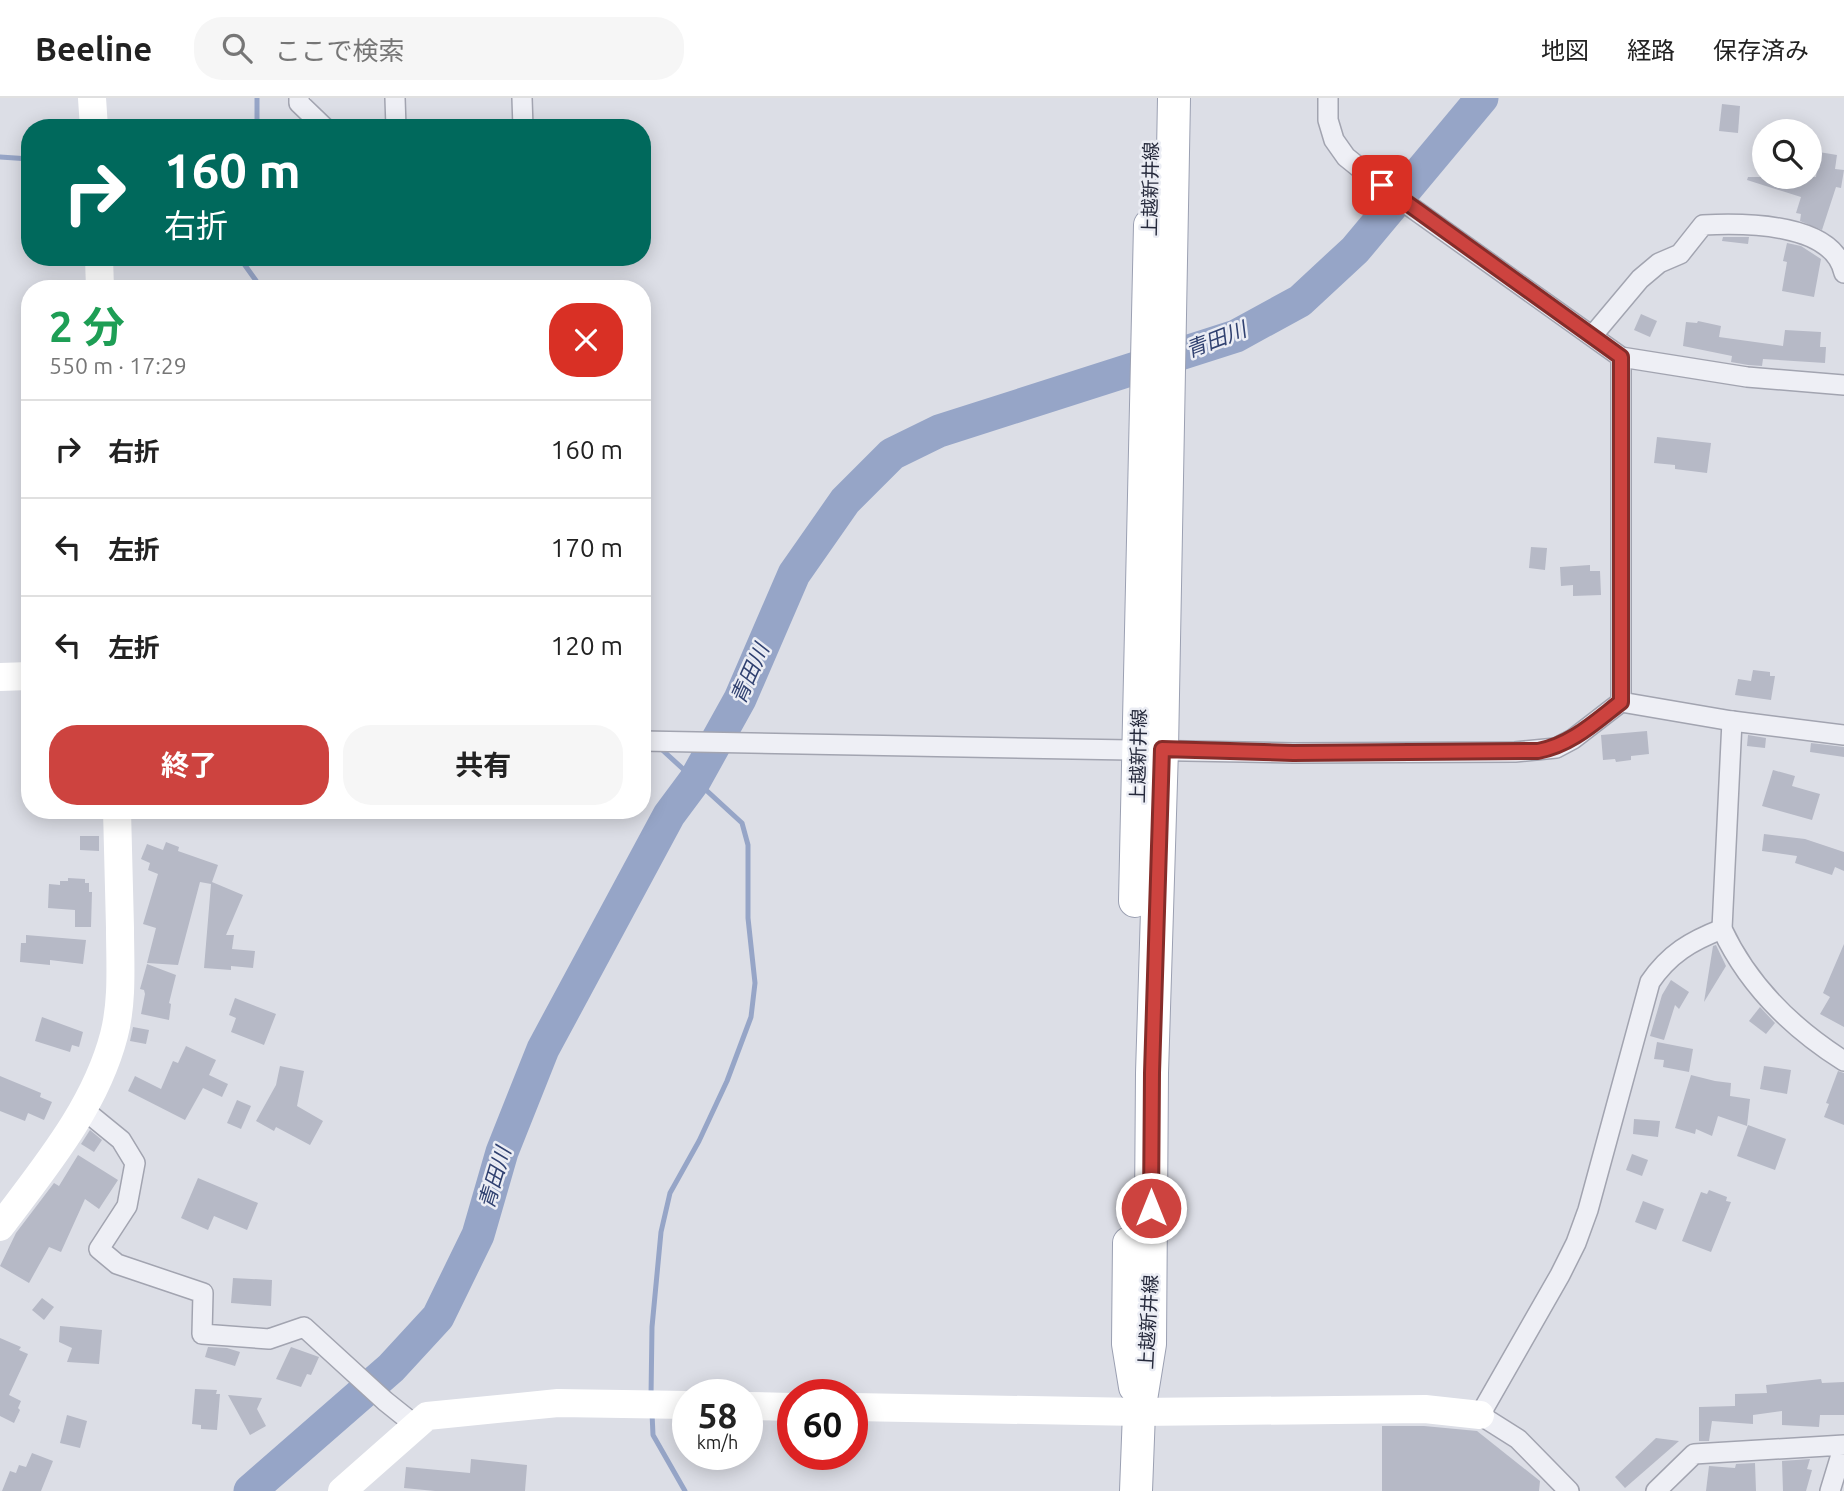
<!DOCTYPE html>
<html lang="ja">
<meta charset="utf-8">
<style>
:root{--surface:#fff;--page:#f6f6f6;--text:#222;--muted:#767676;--line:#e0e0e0;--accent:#cd433f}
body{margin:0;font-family:Ubuntu,"Noto Sans JP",sans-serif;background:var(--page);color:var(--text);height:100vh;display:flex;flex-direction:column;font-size:26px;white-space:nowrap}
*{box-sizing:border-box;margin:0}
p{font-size:23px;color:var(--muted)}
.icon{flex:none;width:38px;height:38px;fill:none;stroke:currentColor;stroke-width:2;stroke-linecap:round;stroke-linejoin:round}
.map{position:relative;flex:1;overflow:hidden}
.side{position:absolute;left:21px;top:182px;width:630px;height:539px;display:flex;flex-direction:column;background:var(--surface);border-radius:28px;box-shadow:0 4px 18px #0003}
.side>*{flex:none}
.guide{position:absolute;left:21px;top:21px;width:630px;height:147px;border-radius:28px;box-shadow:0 4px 18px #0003;background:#00695c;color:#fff;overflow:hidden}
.fabs{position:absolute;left:1752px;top:21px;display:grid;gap:14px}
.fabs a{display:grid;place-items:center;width:70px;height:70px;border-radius:50%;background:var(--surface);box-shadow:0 4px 18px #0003;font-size:35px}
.speed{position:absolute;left:672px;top:1281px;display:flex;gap:14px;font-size:35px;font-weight:700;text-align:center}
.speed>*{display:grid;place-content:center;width:91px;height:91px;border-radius:50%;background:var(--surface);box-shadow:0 4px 18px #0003;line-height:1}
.speed small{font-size:18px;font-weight:400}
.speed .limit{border:10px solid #d22;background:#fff;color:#111}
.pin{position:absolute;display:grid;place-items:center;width:60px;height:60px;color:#fff;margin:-30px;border-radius:14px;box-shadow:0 4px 10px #0006}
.me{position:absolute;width:77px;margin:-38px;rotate:0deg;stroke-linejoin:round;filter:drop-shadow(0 0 5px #0008)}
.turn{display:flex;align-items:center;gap:24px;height:147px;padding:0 28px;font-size:32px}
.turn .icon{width:91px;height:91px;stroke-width:2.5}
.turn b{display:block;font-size:49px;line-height:60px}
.round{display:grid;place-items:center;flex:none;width:74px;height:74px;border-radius:28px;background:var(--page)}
.head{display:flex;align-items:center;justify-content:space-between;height:119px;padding:0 28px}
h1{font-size:42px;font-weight:700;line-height:52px;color:#1e9e55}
.cta{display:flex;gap:14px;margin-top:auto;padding:14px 28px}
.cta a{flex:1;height:80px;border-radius:28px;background:var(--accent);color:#fff;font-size:28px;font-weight:700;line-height:80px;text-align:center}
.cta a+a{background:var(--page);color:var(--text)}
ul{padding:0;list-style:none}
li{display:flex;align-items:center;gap:21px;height:98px;padding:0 28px;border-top:2px solid var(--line)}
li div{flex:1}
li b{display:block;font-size:26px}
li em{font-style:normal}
header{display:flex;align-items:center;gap:42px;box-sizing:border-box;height:98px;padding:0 35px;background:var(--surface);border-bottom:2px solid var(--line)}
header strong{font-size:33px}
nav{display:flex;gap:38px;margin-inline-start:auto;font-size:24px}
.search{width:490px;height:63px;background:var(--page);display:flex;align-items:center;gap:18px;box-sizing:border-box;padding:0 24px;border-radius:28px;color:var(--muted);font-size:26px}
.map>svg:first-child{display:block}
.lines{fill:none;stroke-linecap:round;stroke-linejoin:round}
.stream{stroke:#96a5c7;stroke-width:5}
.river{stroke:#96a5c7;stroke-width:33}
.building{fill:#b6b9c6}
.street-casing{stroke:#a2a4b0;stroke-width:22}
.primary-casing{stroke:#9ba0b2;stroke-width:34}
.street{stroke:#eeeff5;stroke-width:19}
.secondary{stroke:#fff;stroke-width:28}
.primary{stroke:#fff;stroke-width:32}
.route-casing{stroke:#852c29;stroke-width:18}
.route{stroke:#cd433f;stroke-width:12}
.labels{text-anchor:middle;stroke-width:5;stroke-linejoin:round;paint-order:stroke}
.street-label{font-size:19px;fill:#262a3c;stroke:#ebedf4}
.water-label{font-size:21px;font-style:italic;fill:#304170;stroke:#ebedf4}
</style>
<header>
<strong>Beeline</strong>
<div class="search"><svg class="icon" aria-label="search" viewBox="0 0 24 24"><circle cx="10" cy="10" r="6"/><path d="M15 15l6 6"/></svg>ここで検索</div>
<nav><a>地図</a><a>経路</a><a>保存済み</a></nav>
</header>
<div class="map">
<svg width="1844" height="1393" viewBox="0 0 1844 1393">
<rect width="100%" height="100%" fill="#dcdee6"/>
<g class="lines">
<g class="stream">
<polyline points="257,30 257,0"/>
<polyline points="0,59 30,61"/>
<polyline points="239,159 262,191"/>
<polyline points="651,1298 652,1229 661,1134 670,1095 699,1043 727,983 751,919 755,885 748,820 748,747 742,725 658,648"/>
<polyline points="652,1315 653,1337 685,1393"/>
</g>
<polyline class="river" points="250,1393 391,1270 438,1219 478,1137 502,1054 543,951 669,717 695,682 740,601 794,476 845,403 892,356 939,333 1236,238 1300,203 1355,152 1482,0"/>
</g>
<g class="building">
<polygon points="1722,6 1740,8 1738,35 1719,33"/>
<polygon points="1819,54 1837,57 1835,71 1844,72 1841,90 1836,89 1822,132 1800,123 1801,116 1796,115 1801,99 1747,82 1748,79 1816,79"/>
<polygon points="1723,139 1749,139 1748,146 1722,143"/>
<polygon points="1787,145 1801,148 1821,161 1814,199 1782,193 1787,164 1783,163"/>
<polygon points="1641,216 1657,223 1650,239 1634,232"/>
<polygon points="1698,223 1721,228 1719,239 1783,248 1785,232 1821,234 1820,249 1826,249 1825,265 1763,261 1762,268 1748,267 1731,264 1732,258 1683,248 1686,224 1697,225"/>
<polygon points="1657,339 1711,345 1707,375 1675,371 1675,367 1654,365"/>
<polygon points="1531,449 1547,450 1545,472 1529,470"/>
<polygon points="1590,467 1590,473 1600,473 1601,497 1573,498 1573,487 1561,488 1560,469"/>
<polygon points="1753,572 1770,574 1770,578 1775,578 1771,602 1735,597 1738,581 1751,583"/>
<polygon points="1647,633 1649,656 1631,658 1631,662 1616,664 1615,661 1603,662 1601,637"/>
<polygon points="1748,637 1766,640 1765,650 1747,648"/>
<polygon points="1811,645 1844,649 1844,659 1810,654"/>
<polygon points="1773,672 1795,678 1792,688 1820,696 1812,722 1762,708"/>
<polygon points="1764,736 1805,741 1844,754 1844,773 1835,769 1832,777 1795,765 1797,758 1762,753"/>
<polygon points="80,738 99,738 99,753 80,752"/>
<polygon points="166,744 179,749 178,753 218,767 212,784 243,797 226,837 234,837 232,851 255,853 253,870 231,868 231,872 204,870 211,786 200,784 178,867 147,865 156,830 143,826 158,776 148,772 150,765 141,761 147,746 163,752"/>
<polygon points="68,780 85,781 85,785 89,785 89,794 92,794 91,829 75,829 75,812 48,810 49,786 60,787 60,783 68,783"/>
<polygon points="26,837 86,842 83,866 50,862 50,867 20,864 21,845 26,845"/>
<polygon points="1844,846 1844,929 1820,916 1830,899 1823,895"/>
<polygon points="1716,847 1726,868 1704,904 1713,848"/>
<polygon points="147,866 176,877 169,905 171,906 169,922 141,916 145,896 144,892 140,891"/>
<polygon points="1671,882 1689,894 1679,911 1675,907 1664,942 1650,938 1662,897"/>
<polygon points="235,900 276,916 264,947 231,934 236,920 229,917"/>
<polygon points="1760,909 1775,925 1766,936 1749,923"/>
<polygon points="42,919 83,934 79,949 72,947 70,954 35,943"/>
<polygon points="133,929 149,932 146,946 130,943"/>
<polygon points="1657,944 1693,951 1689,974 1663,969 1664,962 1654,961"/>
<polygon points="186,948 216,962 209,977 228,986 222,999 203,990 185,1022 128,993 135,978 161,991 173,963 178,965"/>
<polygon points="280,968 304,973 297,1008 323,1023 310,1047 276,1029 274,1033 256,1023 276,987"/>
<polygon points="1764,968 1791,972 1787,996 1760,991"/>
<polygon points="1838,973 1844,975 1844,1027 1824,1019 1829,1006 1826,1005"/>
<polygon points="1691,977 1715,983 1731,985 1730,998 1750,1001 1747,1028 1718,1018 1712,1038 1696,1031 1695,1036 1675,1030"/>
<polygon points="0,978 41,995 40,999 52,1004 44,1022 28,1015 25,1023 0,1013"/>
<polygon points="237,1002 251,1008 241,1031 227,1025"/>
<polygon points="1634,1021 1660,1023 1658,1039 1633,1036"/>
<polygon points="1748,1027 1786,1041 1775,1072 1737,1058"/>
<polygon points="90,1032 102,1042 94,1054 81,1046"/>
<polygon points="1632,1056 1648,1062 1642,1078 1626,1072"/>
<polygon points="78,1057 118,1082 99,1111 85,1101 61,1154 49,1149 29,1185 0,1168 16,1135 54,1085 59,1088"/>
<polygon points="198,1080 258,1105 247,1132 214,1118 208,1132 181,1120"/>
<polygon points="1709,1092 1727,1099 1726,1103 1731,1104 1711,1154 1682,1143 1701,1094 1707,1096"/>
<polygon points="1643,1103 1664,1111 1656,1132 1635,1124"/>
<polygon points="233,1180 272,1182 271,1208 231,1205"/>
<polygon points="42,1200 54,1209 44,1222 32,1212"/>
<polygon points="60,1228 102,1232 99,1266 67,1264 72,1250 59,1244"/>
<polygon points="0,1240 21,1249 19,1252 28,1256 9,1297 21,1303 18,1310 20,1312 14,1325 0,1318"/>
<polygon points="208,1249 227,1250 240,1254 235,1268 205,1259"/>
<polygon points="291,1249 319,1259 311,1277 307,1276 301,1289 276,1281"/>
<polygon points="1821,1281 1822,1285 1844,1284 1844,1317 1820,1317 1819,1329 1782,1327 1782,1313 1753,1317 1753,1326 1712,1323 1709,1343 1699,1343 1699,1309 1735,1308 1735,1296 1767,1295 1766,1287"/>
<polygon points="195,1291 217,1292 216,1296 220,1296 217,1332 201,1331 201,1327 192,1326"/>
<polygon points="228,1297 262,1300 257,1311 266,1328 250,1337"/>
<polygon points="67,1317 87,1323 80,1350 60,1345"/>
<polygon points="1382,1328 1424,1328 1477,1333 1540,1383 1539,1393 1382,1393"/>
<polygon points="1656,1340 1679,1343 1625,1390 1615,1379"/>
<polygon points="32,1355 53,1363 41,1393 2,1393 10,1373 16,1375 19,1367 26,1369"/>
<polygon points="471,1361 527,1367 525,1393 435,1393 404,1390 406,1369 470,1375"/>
<polygon points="1810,1361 1807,1371 1812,1372 1806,1393 1783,1393 1782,1363"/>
<polygon points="1755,1365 1756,1393 1706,1393 1709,1368 1735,1370 1736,1366"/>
</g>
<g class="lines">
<g class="street-casing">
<g id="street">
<polyline points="299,0 299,5 325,30"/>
<polyline points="395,0 396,30"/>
<polyline points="522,0 523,30"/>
<polyline points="1328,0 1328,22 1334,42 1346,59 1387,92 1621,259 1747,279 1844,287"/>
<path d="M 1593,237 L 1640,181 L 1659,165 L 1680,156 L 1703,127 C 1744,125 1833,124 1844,175"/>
<polyline points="1621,604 1621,259"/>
<path d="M 1732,623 L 1722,831 C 1748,887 1792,930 1844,963"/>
<polyline points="642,643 1293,655 1515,654 1556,650 1573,641 1621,604 1732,623 1844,637"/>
<polyline points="83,1011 121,1042 135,1065 127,1108 99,1151 117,1166 203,1195 202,1236 269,1241 304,1229 385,1303 415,1327"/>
<path d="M 1569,1393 L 1518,1341 L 1480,1317 L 1560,1177 L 1576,1145 L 1588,1112 L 1650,884 C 1669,856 1691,843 1722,831"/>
<polyline points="1656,1393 1694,1356 1844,1347 1830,1393"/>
</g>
</g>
<g class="primary-casing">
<g id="primary">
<polyline points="1135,803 1150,127"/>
<polyline points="1129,1145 1128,1246 1135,1289"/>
<polyline points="1136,1393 1139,1314 1150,1246 1152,975 1162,651 1174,0"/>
</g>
</g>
<use href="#street" class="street"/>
<g class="secondary">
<polyline points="92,0 94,30"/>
<polyline points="99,159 100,191"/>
<polyline points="0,579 30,578"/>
<path d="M 0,1129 C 44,1070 95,1010 114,937 C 123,902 120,865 120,830 C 119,791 118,751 117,712"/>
<polyline points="747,1308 793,1309"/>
<polyline points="852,1309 1139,1314 1425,1311 1480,1317"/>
<polyline points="342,1393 427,1318 558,1305 688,1307"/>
</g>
<use href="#primary" class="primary"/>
</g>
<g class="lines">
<g class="route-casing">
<path id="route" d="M 1151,1110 L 1152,975 L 1162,651 L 1293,655 L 1538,653 C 1571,647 1595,624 1621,604 L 1621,259 L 1382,87"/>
</g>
<use href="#route" class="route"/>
</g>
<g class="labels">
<g class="street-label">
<text transform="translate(1150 91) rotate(-89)" y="7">上越新井線</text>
<text transform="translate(1138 658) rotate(-89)" y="7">上越新井線</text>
<text transform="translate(1148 1224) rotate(-87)" y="7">上越新井線</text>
</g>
<g class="water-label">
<text transform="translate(1216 242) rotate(-21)" y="7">青田川</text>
<text transform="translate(750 576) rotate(-66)" y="7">青田川</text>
<text transform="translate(495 1080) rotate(-73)" y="7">青田川</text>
</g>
</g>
</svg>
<div class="fabs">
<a><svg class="icon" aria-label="search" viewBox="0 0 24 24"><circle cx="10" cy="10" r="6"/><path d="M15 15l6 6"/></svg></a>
</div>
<div class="speed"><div>58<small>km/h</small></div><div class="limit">60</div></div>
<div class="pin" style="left:1382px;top:87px;background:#d93025"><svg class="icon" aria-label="arrive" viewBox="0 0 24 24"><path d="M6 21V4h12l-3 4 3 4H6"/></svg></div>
<svg class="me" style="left:1151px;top:1110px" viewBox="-20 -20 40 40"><circle r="17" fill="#cd433f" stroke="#fff" stroke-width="3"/><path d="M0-11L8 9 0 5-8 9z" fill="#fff"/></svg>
<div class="guide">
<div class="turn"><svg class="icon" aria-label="right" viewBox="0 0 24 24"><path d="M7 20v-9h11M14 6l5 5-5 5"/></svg><div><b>160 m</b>右折</div></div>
</div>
<section class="side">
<div class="head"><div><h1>2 分</h1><p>550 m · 17:29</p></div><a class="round" style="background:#d93025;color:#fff"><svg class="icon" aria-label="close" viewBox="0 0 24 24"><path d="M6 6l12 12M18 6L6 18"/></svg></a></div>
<ul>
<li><svg class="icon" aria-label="right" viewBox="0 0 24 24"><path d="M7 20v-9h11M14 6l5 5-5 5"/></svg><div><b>右折</b></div><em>160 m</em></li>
<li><svg class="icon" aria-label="left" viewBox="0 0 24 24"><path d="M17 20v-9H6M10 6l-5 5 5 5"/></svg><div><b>左折</b></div><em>170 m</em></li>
<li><svg class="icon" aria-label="left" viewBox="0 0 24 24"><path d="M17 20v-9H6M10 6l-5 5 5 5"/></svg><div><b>左折</b></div><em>120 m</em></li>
</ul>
<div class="cta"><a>終了</a><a>共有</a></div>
</section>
</div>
